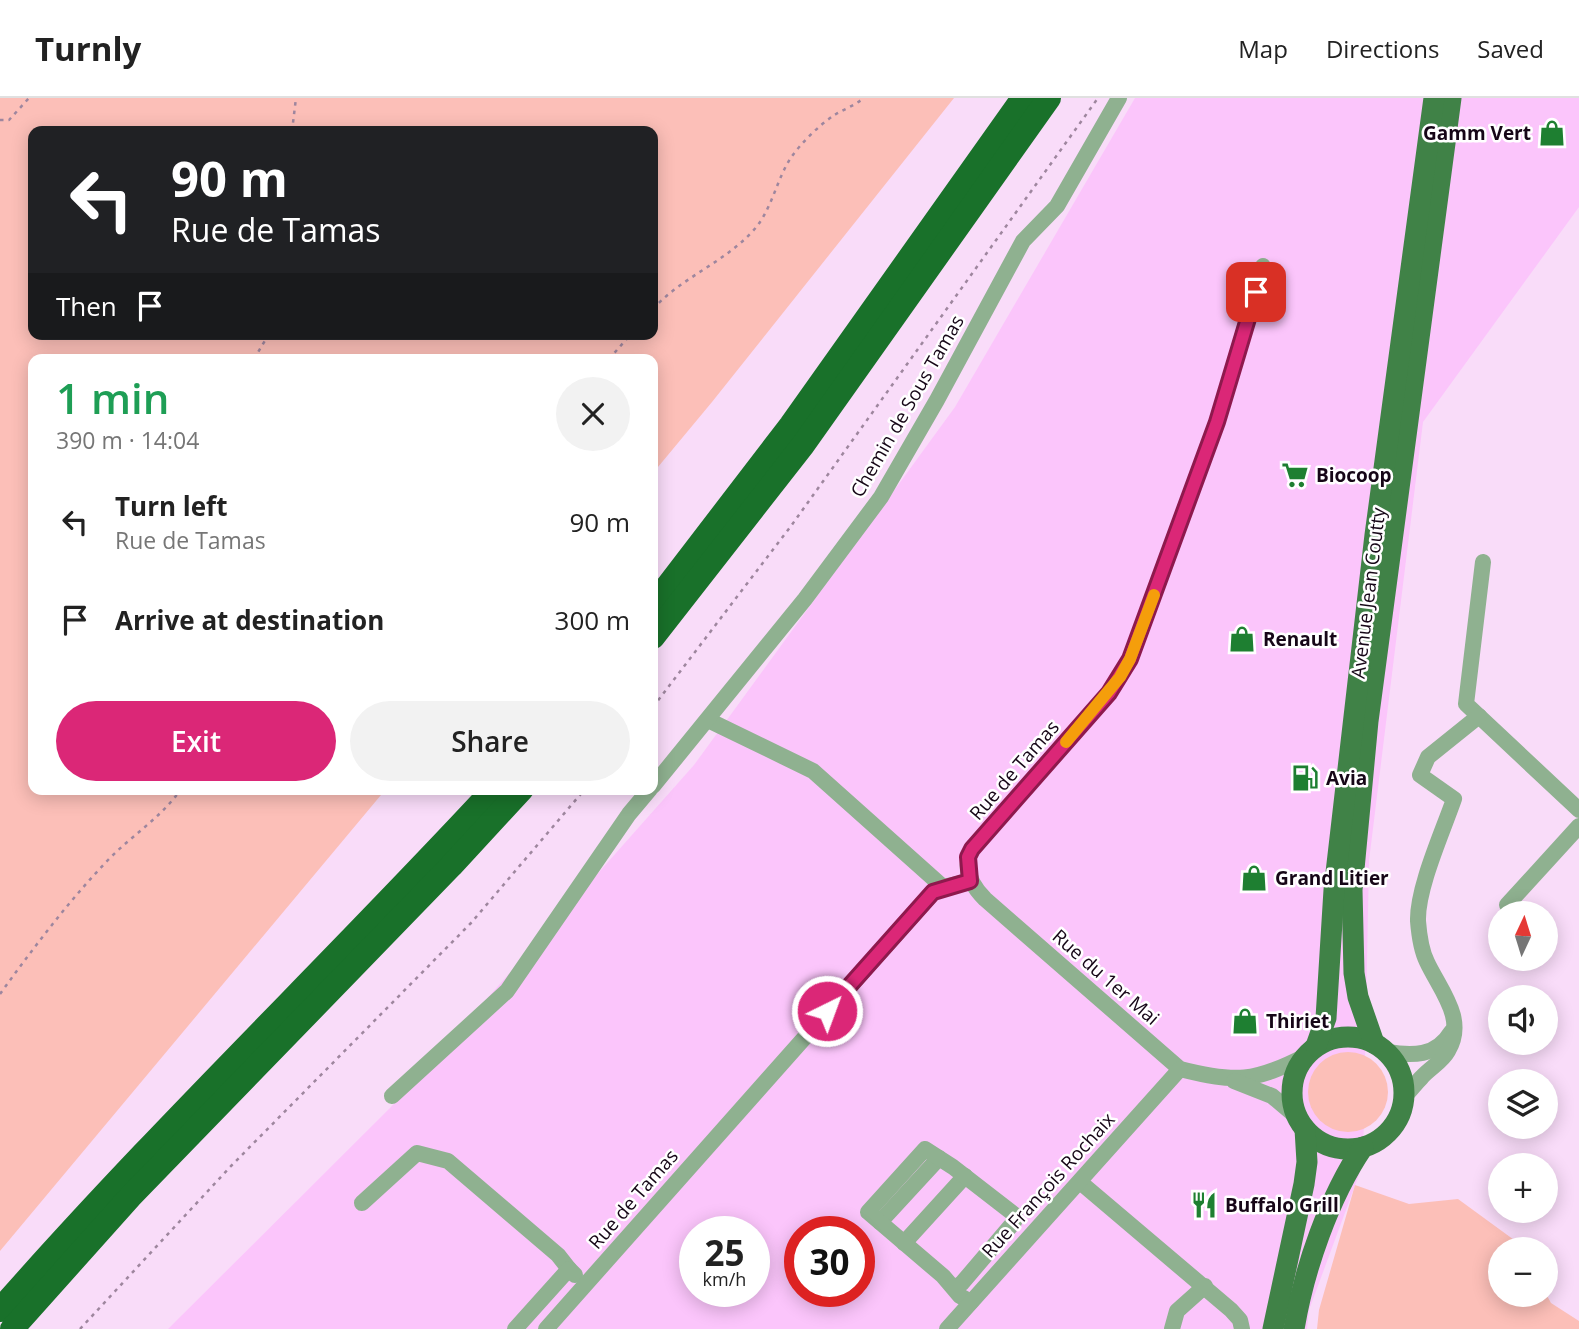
<!DOCTYPE html>
<meta charset="utf-8">
<style>
:root{--surface:#fff;--page:#f2f2f2;--text:#222;--muted:#767676;--line:#e0e0e0;--accent:#db2777}
body{margin:0;font-family:"Open Sans",sans-serif;background:var(--page);color:var(--text);height:100vh;display:flex;flex-direction:column;font-size:26px;white-space:nowrap}
*{box-sizing:border-box;margin:0}
p{font-size:23px;color:var(--muted)}
.icon{flex:none;width:38px;height:38px;fill:none;stroke:currentColor;stroke-width:2;stroke-linecap:round;stroke-linejoin:round}
.map{position:relative;flex:1;overflow:hidden}
.sheet{position:absolute;left:28px;top:256px;width:630px;height:441px;display:flex;flex-direction:column;background:var(--surface);border-radius:14px;box-shadow:0 4px 18px #0003}
.sheet>*{flex:none}
.guide{position:absolute;left:28px;top:28px;width:630px;height:214px;border-radius:14px;box-shadow:0 4px 18px #0003;background:#202124;color:#fff;overflow:hidden}
.needle{width:46px;rotate:4deg}
.buttons{position:absolute;left:1488px;top:803px;display:grid;gap:14px}
.buttons a{display:grid;place-items:center;width:70px;height:70px;border-radius:50%;background:var(--surface);box-shadow:0 4px 18px #0003;font-size:35px}
.speed{position:absolute;left:679px;top:1118px;display:flex;gap:14px;font-size:35px;font-weight:700;text-align:center}
.speed>*{display:grid;place-content:center;width:91px;height:91px;border-radius:50%;background:var(--surface);box-shadow:0 4px 18px #0003;line-height:1}
.speed small{font-size:18px;font-weight:400}
.speed .limit{border:10px solid #d22;background:#fff;color:#111}
.pin{position:absolute;display:grid;place-items:center;width:60px;height:60px;color:#fff;margin:-30px;border-radius:14px;box-shadow:0 4px 10px #0006}
.me{position:absolute;width:77px;margin:-38px;rotate:42deg;stroke-linejoin:round;filter:drop-shadow(0 0 5px #0008)}
.turn{display:flex;align-items:center;gap:24px;height:147px;padding:0 28px;font-size:32px}
.turn .icon{width:91px;height:91px;stroke-width:2.5}
.turn b{display:block;font-size:49px;line-height:60px}
.then{display:flex;align-items:center;height:66px;padding:0 28px;background:#0003;gap:14px;font-size:26px}
.round{display:grid;place-items:center;flex:none;width:74px;height:74px;border-radius:37px;background:var(--page)}
.head{display:flex;align-items:center;justify-content:space-between;height:119px;padding:0 28px}
h1{font-size:42px;font-weight:600;line-height:52px;color:#1e9e55}
.primary-button{display:flex;gap:14px;margin-top:auto;padding:14px 28px}
.primary-button a{flex:1;height:80px;border-radius:42px;background:var(--accent);color:#fff;font-size:28px;font-weight:600;line-height:80px;text-align:center}
.primary-button a+a{background:var(--page);color:var(--text)}
ul{padding:0;list-style:none}
li{display:flex;align-items:center;gap:21px;height:98px;padding:0 28px}
li div{flex:1}
li b{display:block;font-size:26px}
li em{font-style:normal}
header{display:flex;align-items:center;gap:42px;box-sizing:border-box;height:98px;padding:0 35px;background:var(--surface);border-bottom:2px solid var(--line)}
header strong{font-size:33px}
nav{display:flex;gap:38px;margin-inline-start:auto;font-size:24px}
.map>svg:first-child{display:block}
.built{fill:#fbc5fb;fill-rule:evenodd}
.green{fill:#fcbfb8;fill-rule:evenodd}
.lines{fill:none;stroke-linecap:round;stroke-linejoin:round}
.path{stroke:#9e869e;stroke-width:2.5;stroke-dasharray:3.5 5;stroke-linecap:butt}
.minor{stroke:#8fb190;stroke-width:16}
.major{stroke:#408247;stroke-width:21}
.highway{stroke:#19712a;stroke-width:24}
.route-casing{stroke:#8e194d;stroke-width:18}
.route{stroke:#db2777;stroke-width:12}
.slow{stroke:#f59e0b;stroke-width:12}
.labels{text-anchor:middle;stroke-width:5;stroke-linejoin:round;paint-order:stroke}
.poi-label{font-size:19px;font-weight:bold;fill:#160617;stroke:#fff;text-anchor:start}
.street-label{font-size:19px;fill:#160617;stroke:#fff}
</style>
<header>
<strong>Turnly</strong>
<nav><a>Map</a><a>Directions</a><a>Saved</a></nav>
</header>
<div class="map">
<svg width="1579" height="1231" viewBox="0 0 1579 1231">
<rect width="100%" height="100%" fill="#f9dcf9"/>
<path class="built" d="M 1135,0 L 1579,0 L 1579,109 L 1423,324 L 1369,763 L 1363,1066 L 1309,1212 L 1307,1231 L 168,1231 L 390,1010 L 694,667 L 955,309 ZM 695,1134 L 754,1134 L 754,1194 L 695,1194 ZM 800,1134 L 859,1134 L 859,1194 L 800,1194 Z"/>
<g class="green">
<path d="M 0,0 L 954,0 L 712,304 L 653,375 L 653,261 L 33,261 L 33,691 L 386,691 L 0,1153 ZM 33,33 L 653,33 L 653,236 L 33,236 Z"/>
<circle cx="1348" cy="994" r="40"/>
<polygon points="1355,1087 1409,1106 1458,1101 1521,1147 1523,1151 1500,1152 1500,1197 1545,1197 1545,1194 1551,1205 1579,1223 1579,1231 1317,1231 1319,1212"/>
</g>
<g class="lines">
<g class="path">
<polyline points="0,22 9,22 29,0"/>
<polyline points="292,33 296,0"/>
<path d="M 653,211 C 681,180 721,166 750,136 C 771,116 775,85 790,61 C 801,45 819,27 836,16 C 845,11 855,7 864,0"/>
<polyline points="254,261 269,236"/>
<polyline points="609,261 631,236"/>
<polyline points="653,609 791,428 1098,0"/>
<path d="M 0,896 C 34,849 68,804 108,762 C 132,737 161,720 181,691"/>
<polyline points="80,1231 231,1068 471,825 585,691"/>
</g>
<g class="minor">
<path d="M 1263,168 L 1217,324 L 1130,561 L 1109,595 L 972,751 C 962,770 971,787 985,801 L 1180,971 C 1235,985 1255,984 1305,958"/>
<polyline points="1483,464 1466,606 1579,712"/>
<polyline points="708,622 813,673 943,789"/>
<polyline points="653,688 805,501 881,399 937,302 1023,143 1057,108 1119,0"/>
<polyline points="1507,807 1579,728"/>
<path d="M 1387,954 C 1412,958 1436,959 1451,934"/>
<polyline points="1234,983 1272,998 1297,1019"/>
<polyline points="392,998 507,893 629,716 650,691"/>
<path d="M 1404,999 C 1410,993 1416,985 1422,979 C 1430,970 1442,964 1448,953 C 1467,921 1440,892 1427,864 C 1421,852 1419,836 1418,823 C 1417,790 1443,733 1454,701 L 1420,677 L 1428,659 L 1479,618"/>
<polyline points="1080,1084 1231,1212 1240,1222 1242,1231"/>
<polyline points="362,1105 417,1055 448,1063 558,1157 569,1171"/>
<polyline points="880,1124 939,1060"/>
<polyline points="904,1145 965,1078"/>
<polyline points="954,1191 962,1185 1014,1124 1015,1117 953,1069 925,1051 868,1114 943,1178 960,1198 971,1204"/>
<polyline points="515,1231 569,1171 575,1177"/>
<polyline points="546,1231 933,795 943,789 970,783"/>
<polyline points="947,1231 1180,971"/>
<polyline points="1172,1231 1177,1213 1205,1188"/>
</g>
<g class="major">
<circle cx="1348" cy="995" r="56"/>
<polyline points="1374,945 1358,899 1354,875 1352,792 1368,623 1451,0"/>
<polyline points="1316,948 1326,920 1334,792 1375,437 1434,0"/>
<polyline points="1273,1231 1304,1086 1307,1064 1305,1031"/>
<path d="M 1294,1231 C 1304,1171 1329,1099 1363,1049"/>
</g>
<g class="highway">
<polyline points="653,507 791,327 1023,0"/>
<polyline points="653,539 803,347 1049,0"/>
<path d="M 0,1212 C 158,1032 331,867 494,691"/>
<polyline points="12,1231 130,1099 451,768 522,691"/>
</g>
</g>
<g class="lines">
<g class="route-casing">
<polyline id="route" points="827,913 933,794 970,783 968,759 972,751 1109,595 1130,561 1217,324 1256,194"/>
</g>
<use href="#route" class="route"/>
<polyline class="slow" points="1066,644 1120,579 1130,561 1154,497"/>
</g>
<defs>
<g id="shop-bare" transform="scale(2.1)"><path d="M-5-2.5h2.3a2.7 3.5 0 0 1 5.4 0H5L5.5 6h-11ZM-1.5-2.5h3a1.5 2.3 0 0 0-3 0Z" fill="#1e7f31" stroke="#fff" stroke-width="2.5" paint-order="stroke"/></g>
<g id="supermarket-bare" transform="scale(2.1)"><path d="M-6-5.5h2.5l.6 2H6L4.5 2H-2.5L-4.4-4H-6ZM-1.5 3.2a1.3 1.3 0 1 0 .1 0ZM3 3.2a1.3 1.3 0 1 0 .1 0Z" fill="#1e7f31" stroke="#fff" stroke-width="2.5" paint-order="stroke"/></g>
<g id="fuel-bare" transform="scale(2.1)"><path d="M-5.5-6h7V0h2V4h1.3V-2.5L3-4.5l.8-.8L6-3V5H2.5V1h-1V6h-7ZM-4.2-4.7v3.2H.2V-4.7Z" fill="#1e7f31" stroke="#fff" stroke-width="2.5" paint-order="stroke"/></g>
<g id="restaurant-bare" transform="scale(2.1)"><path d="M-5-6h1v4h1v-4h1v4h1v-4h1v5L-1.5 .5V6h-2V.5L-5-1ZM5-6V6H3V1.5H1.5Q1.5-4 5-6Z" fill="#1e7f31" stroke="#fff" stroke-width="2.5" paint-order="stroke"/></g>
</defs>
<g fill-rule="evenodd">
<use href="#shop-bare" x="1552" y="35"/>
<use href="#supermarket-bare" x="1295" y="377"/>
<use href="#shop-bare" x="1242" y="541"/>
<use href="#fuel-bare" x="1305" y="680"/>
<use href="#shop-bare" x="1254" y="780"/>
<use href="#shop-bare" x="1245" y="923"/>
<use href="#restaurant-bare" x="1204" y="1107"/>
</g>
<g class="labels">
<g class="poi-label">
<text x="1531" y="42" text-anchor="end">Gamm Vert</text>
<text x="1316" y="384">Biocoop</text>
<text x="1263" y="548">Renault</text>
<text x="1326" y="687">Avia</text>
<text x="1275" y="787">Grand Litier</text>
<text x="1266" y="930">Thiriet</text>
<text x="1225" y="1114">Buffalo Grill</text>
</g>
<g class="street-label">
<text transform="translate(907 308) rotate(-60)" y="7">Chemin de Sous Tamas</text>
<text transform="translate(1368 495) rotate(-83)" y="7">Avenue Jean Coutty</text>
<text transform="translate(1014 672) rotate(-49)" y="7">Rue de Tamas</text>
<text transform="translate(1106 879) rotate(41)" y="7">Rue du 1er Mai</text>
<text transform="translate(1048 1087) rotate(-48)" y="7">Rue François Rochaix</text>
<text transform="translate(633 1101) rotate(-49)" y="7">Rue de Tamas</text>
</g>
</g>
</svg>
<div class="buttons">
<a><svg class="needle" viewBox="-14 -14 28 28"><path d="M0-13l5 13h-10z" fill="#e53935"/><path d="M0 13l5-13h-10z" fill="#767676"/></svg></a>
<a><svg class="icon" aria-label="sound" viewBox="0 0 24 24"><path d="M4 9h4l5-4v14l-5-4H4zM17 9q2 3 0 6"/></svg></a>
<a><svg class="icon" aria-label="layers" viewBox="0 0 24 24"><path d="M12 4l9 5-9 5-9-5zM3 14l9 5 9-5"/></svg></a>
<a>+</a>
<a>−</a>
</div>
<div class="speed"><div>25<small>km/h</small></div><div class="limit">30</div></div>
<div class="pin" style="left:1256px;top:194px;background:#d93025"><svg class="icon" aria-label="arrive" viewBox="0 0 24 24"><path d="M6 21V4h12l-3 4 3 4H6"/></svg></div>
<svg class="me" style="left:827px;top:913px" viewBox="-20 -20 40 40"><circle r="17" fill="#db2777" stroke="#fff" stroke-width="3"/><path d="M0-11L8 9 0 5-8 9z" fill="#fff"/></svg>
<div class="guide">
<div class="turn"><svg class="icon" aria-label="left" viewBox="0 0 24 24"><path d="M17 20v-9H6M10 6l-5 5 5 5"/></svg><div><b>90 m</b>Rue de Tamas</div></div>
<div class="then">Then<svg class="icon" aria-label="arrive" viewBox="0 0 24 24"><path d="M6 21V4h12l-3 4 3 4H6"/></svg></div>
</div>
<section class="sheet">
<div class="head"><div><h1>1 min</h1><p>390 m · 14:04</p></div><a class="round"><svg class="icon" aria-label="close" viewBox="0 0 24 24"><path d="M6 6l12 12M18 6L6 18"/></svg></a></div>
<ul>
<li><svg class="icon" aria-label="left" viewBox="0 0 24 24"><path d="M17 20v-9H6M10 6l-5 5 5 5"/></svg><div><b>Turn left</b><p>Rue de Tamas</p></div><em>90 m</em></li>
<li><svg class="icon" aria-label="arrive" viewBox="0 0 24 24"><path d="M6 21V4h12l-3 4 3 4H6"/></svg><div><b>Arrive at destination</b></div><em>300 m</em></li>
</ul>
<div class="primary-button"><a>Exit</a><a>Share</a></div>
</section>
</div>
